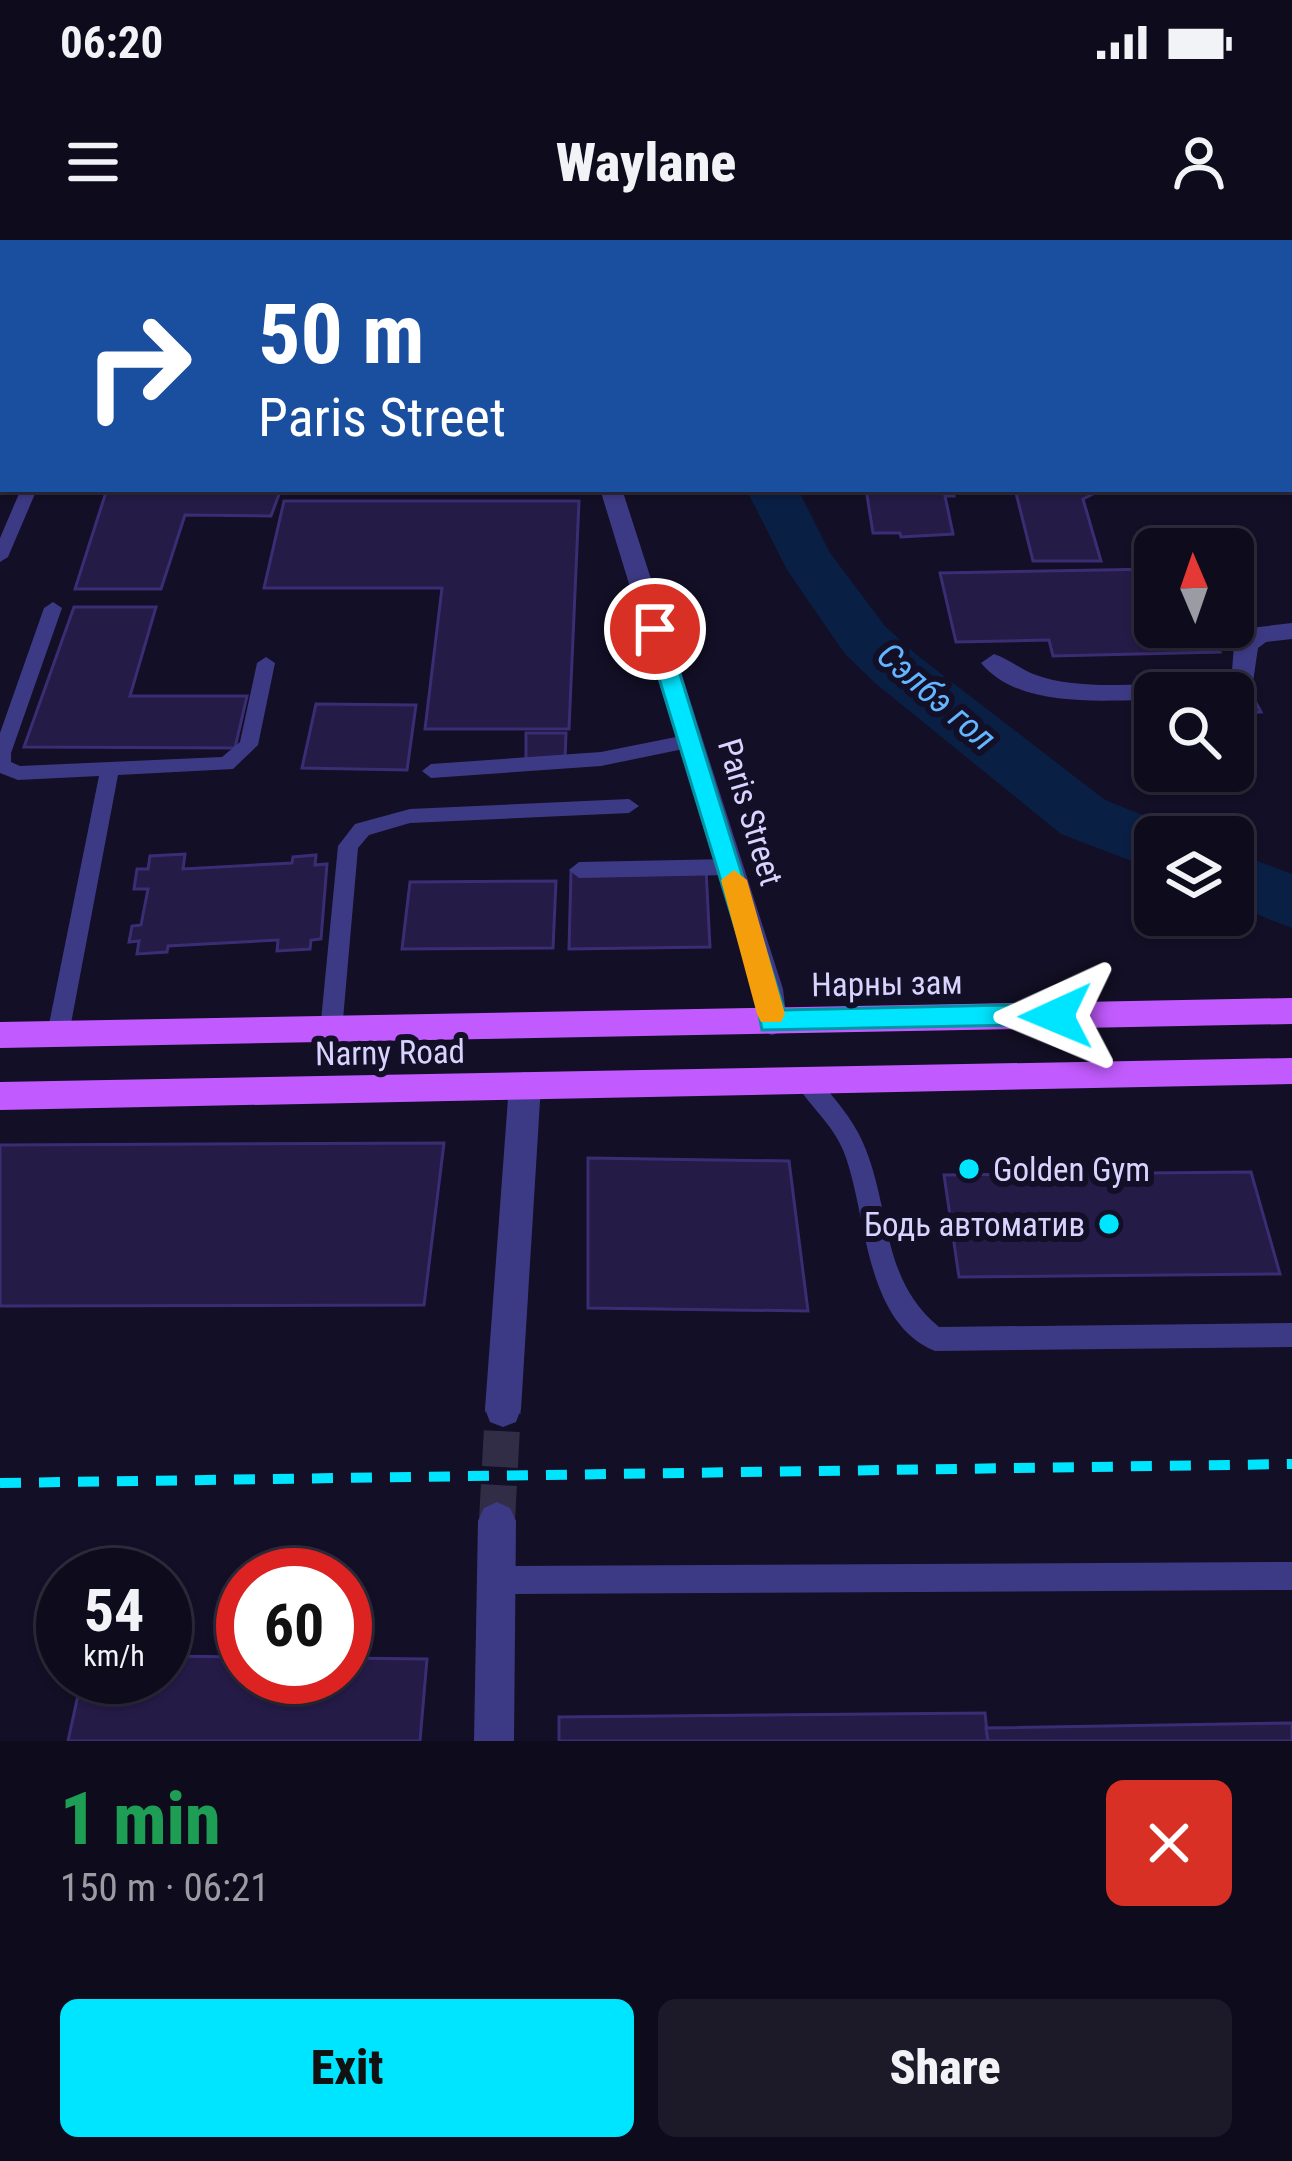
<!DOCTYPE html>
<meta charset="utf-8">
<style>
:root{--surface:#0e0b1c;--page:#1c1929;--text:#f1f3f6;--muted:#9b9ba3;--line:#2e2b3b;--accent:#00e5ff}
body{margin:0;font-family:"Roboto Condensed",sans-serif;background:var(--page);color:var(--text);height:100vh;display:flex;flex-direction:column;font-size:45px;white-space:nowrap}
*{box-sizing:border-box;margin:0}
p{font-size:39px;color:var(--muted)}
.icon{flex:none;width:66px;height:66px;fill:none;stroke:currentColor;stroke-width:2;stroke-linecap:round;stroke-linejoin:round}
.map{position:relative;height:1501px;overflow:hidden}
.details{display:flex;flex-direction:column;background:var(--surface);flex:1}
.details>*{flex:none}
.hud{position:absolute;left:0px;top:0px;width:1293px;height:252px;box-shadow:0 3px 9px #0004,0 0 0 3px var(--line);background:#1a4fa0;color:#fff;overflow:hidden}
.needle{width:78px;rotate:358deg}
.controls{position:absolute;left:1134px;top:288px;display:grid;gap:24px}
.controls a{display:grid;place-items:center;width:120px;height:120px;border-radius:18px;background:var(--surface);box-shadow:0 3px 9px #0004,0 0 0 3px var(--line);font-size:60px}
.speed{position:absolute;left:36px;top:1308px;display:flex;gap:24px;font-size:60px;font-weight:700;text-align:center}
.speed>*{display:grid;place-content:center;width:156px;height:156px;border-radius:50%;background:var(--surface);box-shadow:0 3px 9px #0004,0 0 0 3px var(--line);line-height:1}
.speed small{font-size:30px;font-weight:400}
.speed .limit{border:18px solid #d22;background:#fff;color:#111}
.pin{position:absolute;display:grid;place-items:center;width:102px;height:102px;color:#fff;margin:-51px;border:6px solid #fff;border-radius:50%;box-shadow:0 3px 12px #0007}
.me{position:absolute;width:132px;margin:-66px;rotate:269deg;stroke-linejoin:round;filter:drop-shadow(0 0 9px #0008)}
.turn{display:flex;align-items:center;gap:42px;height:252px;padding:0 60px;font-size:54px}
.turn .icon{width:156px;height:156px;stroke-width:2.5}
.turn b{display:block;font-size:84px;line-height:102px}
.round{display:grid;place-items:center;flex:none;width:126px;height:126px;border-radius:18px;background:var(--page)}
.overview{display:flex;align-items:center;justify-content:space-between;height:204px;padding:0 60px}
h1{font-size:72px;font-weight:800;line-height:90px;color:#1e9e55}
.button{display:flex;gap:24px;margin-top:auto;padding:24px 60px}
.button a{flex:1;height:138px;border-radius:18px;background:var(--accent);color:#111;font-size:48px;font-weight:800;line-height:138px;text-align:center}
.button a+a{background:var(--page);color:var(--text)}
.status{display:flex;justify-content:space-between;align-items:center;height:84px;padding:0 60px;background:var(--surface);direction:ltr}
.status svg{height:33px;fill:currentColor}
header{display:flex;justify-content:space-between;align-items:center;height:156px;padding:0 60px;background:var(--surface);font-size:54px;font-weight:800}
.map>svg:first-child{display:block}
.lines{fill:none;stroke-linecap:round;stroke-linejoin:round}
.river{fill:#0a1f44;fill-rule:evenodd}
.building{fill:#241b47;stroke:#3b2d73;stroke-width:3}
.tertiary-tunnel{stroke:#312d47;stroke-width:36;stroke-dasharray:36 18;stroke-linecap:butt}
.service{fill:#3d3a85;fill-rule:evenodd}
.minor{fill:#3d3a85;fill-rule:evenodd}
.tertiary{fill:#3d3a85;fill-rule:evenodd}
.primary{fill:#c25bff;fill-rule:evenodd}
.rail{stroke:#00e5ff;stroke-width:10;stroke-dasharray:21 18;stroke-linecap:butt}
.route{fill:#00e5ff;stroke:#0095a6;stroke-width:3}
.slow{fill:#f59e0b}
.poi-dot{fill:#00e5ff;stroke:#130f26;stroke-width:4.5}
.labels{text-anchor:middle;stroke-width:12;stroke-linejoin:round;paint-order:stroke}
.street-label{font-size:33px;fill:#d9d4ff;stroke:#130f26}
.poi-label{font-size:33px;fill:#d9d4ff;stroke:#130f26;text-anchor:start}
.water-label{font-size:36px;font-style:italic;fill:#62b6ff;stroke:#130f26}
</style>
<div class="status"><b>06:20</b><svg viewBox="0 0 49 12"><path d="M0 12V9h3v3zM5 12V6h3v6zM10 12V3h3v9zM15 12V0h3v12zM26 1h20v11H26zM47 4h2v5h-2z"/></svg></div>
<header><svg class="icon" aria-label="menu" viewBox="0 0 24 24"><path d="M4 6h16M4 12h16M4 18h16"/></svg>Waylane<svg class="icon" aria-label="person" viewBox="0 0 24 24"><circle cx="12" cy="8" r="4"/><path d="M4 21q1-7 8-7t8 7"/></svg></header>
<div class="map">
<svg width="1292" height="1501" viewBox="0 0 1292 1501">
<rect width="100%" height="100%" fill="#130f26"/>
<g class="lines">
<g class="river">
<polygon points="617,0 661,0 663,3 619,3"/>
<polygon points="746,249 798,249 830,313 885,386 917,415 1105,560 1178,589 1182,597 1155,597 1155,630 1061,594 875,443 845,414 787,330"/>
<polygon points="1233,612 1292,634 1292,688 1233,665"/>
</g>
</g>
<g class="building">
<polygon points="107,249 281,249 271,276 185,275 161,349 75,349"/>
<polygon points="866,249 953,249 954,256 945,256 953,294 901,297 900,293 873,293"/>
<polygon points="1015,249 1103,249 1083,259 1101,321 1033,321"/>
<polygon points="284,261 579,261 569,489 425,489 442,348 264,348"/>
<polygon points="1155,329 1155,387 1210,387 1220,412 1053,416 1049,400 956,402 940,333"/>
<polygon points="74,367 156,367 130,456 247,456 235,508 24,507"/>
<polygon points="1250,452 1261,472 1233,474 1232,453"/>
<polygon points="316,464 416,465 407,530 302,528"/>
<polygon points="1155,482 1155,517 1151,517 1137,483"/>
<polygon points="526,493 566,493 565,519 526,520"/>
<polygon points="185,614 183,629 292,623 293,617 316,615 315,625 327,624 321,699 311,700 310,709 277,711 278,700 168,706 167,712 137,714 139,701 129,702 132,686 141,685 148,649 134,649 137,629 148,629 150,616"/>
<polygon points="706,629 710,707 569,709 571,631"/>
<polygon points="556,641 553,708 402,709 410,642"/>
<polygon points="444,903 424,1065 0,1066 0,905"/>
<polygon points="588,918 789,921 808,1071 588,1068"/>
<polygon points="1251,932 1280,1034 959,1037 944,935"/>
<polygon points="165,1416 243,1417 243,1437 345,1437 345,1418 427,1419 420,1501 68,1501 82,1437 165,1437"/>
<polygon points="985,1473 988,1501 559,1501 559,1477"/>
<polygon points="1292,1483 1292,1501 988,1501 986,1488"/>
</g>
<g class="lines">
<polyline class="tertiary-tunnel" points="497,1281 503,1169"/>
<g class="service">
<polygon points="262,0 276,0 275,3 261,3"/>
<rect x="435" y="0" width="14" height="3"/>
<polygon points="1290,13 1292,13 1290,22"/>
<rect x="0" y="19" width="3" height="8"/>
<rect x="0" y="177" width="3" height="10"/>
<polygon points="21,249 37,249 8,317 0,322 0,298"/>
<polygon points="53,362 62,368 11,513 11,522 20,526 222,517 240,502 257,423 266,417 275,423 258,505 233,529 118,535 69,794 66,800 58,803 50,800 47,794 99,536 18,540 0,533 0,493 44,368"/>
<polygon points="691,494 698,496 700,501 698,506 601,526 431,538 422,531 431,524 601,512"/>
<polygon points="629,559 639,566 629,573 410,583 369,595 358,608 342,791 339,797 323,797 320,791 338,606 355,584 410,569"/>
<polygon points="730,619 740,627 730,635 579,638 569,630 579,622"/>
<path d="M 805,831 L 813,833 C 833,857 855,880 866,910 C 891,974 882,1040 939,1087 L 1292,1083 L 1292,1107 L 935,1111 C 862,1081 868,971 843,910 C 832,883 808,865 794,840 L 797,833 Z"/>
<polygon points="1292,1322 1292,1350 496,1354 486,1350 482,1340 486,1330 496,1326"/>
</g>
<g class="minor">
<polygon points="693,0 713,0 714,3 694,3"/>
<path d="M 1292,383 L 1292,399 L 1266,402 L 1258,408 L 1253,442 L 1211,453 L 1155,453 L 1155,459 L 1141,460 C 1091,461 1017,466 981,423 L 994,414 C 1009,419 1021,430 1036,435 C 1084,453 1182,444 1232,431 L 1234,405 L 1250,388 Z"/>
</g>
<g class="tertiary">
<polygon points="523,0 543,0 544,3 524,3"/>
<polygon points="1249,0 1269,0 1270,3 1250,3"/>
<rect x="1290" y="77" width="2" height="17"/>
<polygon points="600,249 622,249 783,749 787,782 783,791 772,795 761,791 753,749"/>
<polygon points="525,832 536,835 541,845 521,1169 516,1182 503,1187 490,1182 485,1169 509,845 514,835"/>
<polygon points="497,1262 510,1268 516,1281 514,1501 474,1501 478,1281 484,1268"/>
</g>
<g class="primary">
<polygon points="1292,758 1292,784 0,808 0,782"/>
<polygon points="1292,818 1292,844 0,870 0,842"/>
</g>
<polyline class="rail" points="0,1243 1292,1224"/>
</g>
<polygon class="route" points="655,382 666,389 784,770 1056,764 1065,768 1070,776 1065,784 762,790 754,749 644,389"/>
<polygon class="slow" points="734,630 747,640 785,774 781,782 761,782 757,774 721,640"/>
<g class="poi-dot">
<circle cx="969" cy="929" r="12"/>
<circle cx="1109" cy="984" r="12"/>
</g>
<g class="labels">
<g class="street-label">
<text transform="translate(751 572) rotate(73)" y="12">Paris Street</text>
<text transform="translate(887 743) rotate(-1)" y="12">Нарны зам</text>
<text transform="translate(390 812) rotate(-1)" y="12">Narny Road</text>
</g>
<g class="poi-label">
<text x="993" y="941">Golden Gym</text>
<text x="1085" y="996" text-anchor="end">Бодь автоматив</text>
</g>
<g class="water-label">
<text transform="translate(937 456) rotate(41)" y="13">Сэлбэ гол</text>
</g>
</g>
</svg>
<div class="controls">
<a><svg class="needle" viewBox="-14 -14 28 28"><path d="M0-13l5 13h-10z" fill="#e53935"/><path d="M0 13l5-13h-10z" fill="#9b9ba3"/></svg></a>
<a><svg class="icon" aria-label="search" viewBox="0 0 24 24"><circle cx="10" cy="10" r="6"/><path d="M15 15l6 6"/></svg></a>
<a><svg class="icon" aria-label="layers" viewBox="0 0 24 24"><path d="M12 4l9 5-9 5-9-5zM3 14l9 5 9-5"/></svg></a>
</div>
<div class="speed"><div>54<small>km/h</small></div><div class="limit">60</div></div>
<div class="pin" style="left:655px;top:389px;background:#d93025"><svg class="icon" aria-label="arrive" viewBox="0 0 24 24"><path d="M6 21V4h12l-3 4 3 4H6"/></svg></div>
<svg class="me" style="left:1056px;top:776px" viewBox="-20 -20 40 40"><path d="M0-17L14 15 0 8-14 15z" fill="#00e5ff" stroke="#fff" stroke-width="4"/></svg>
<div class="hud">
<div class="turn"><svg class="icon" aria-label="right" viewBox="0 0 24 24"><path d="M7 20v-9h11M14 6l5 5-5 5"/></svg><div><b>50 m</b>Paris Street</div></div>
</div>
</div>
<section class="details">
<div class="overview"><div><h1>1 min</h1><p>150 m · 06:21</p></div><a class="round" style="background:#d93025;color:#fff"><svg class="icon" aria-label="close" viewBox="0 0 24 24"><path d="M6 6l12 12M18 6L6 18"/></svg></a></div>
<div class="button"><a>Exit</a><a>Share</a></div>
</section>
